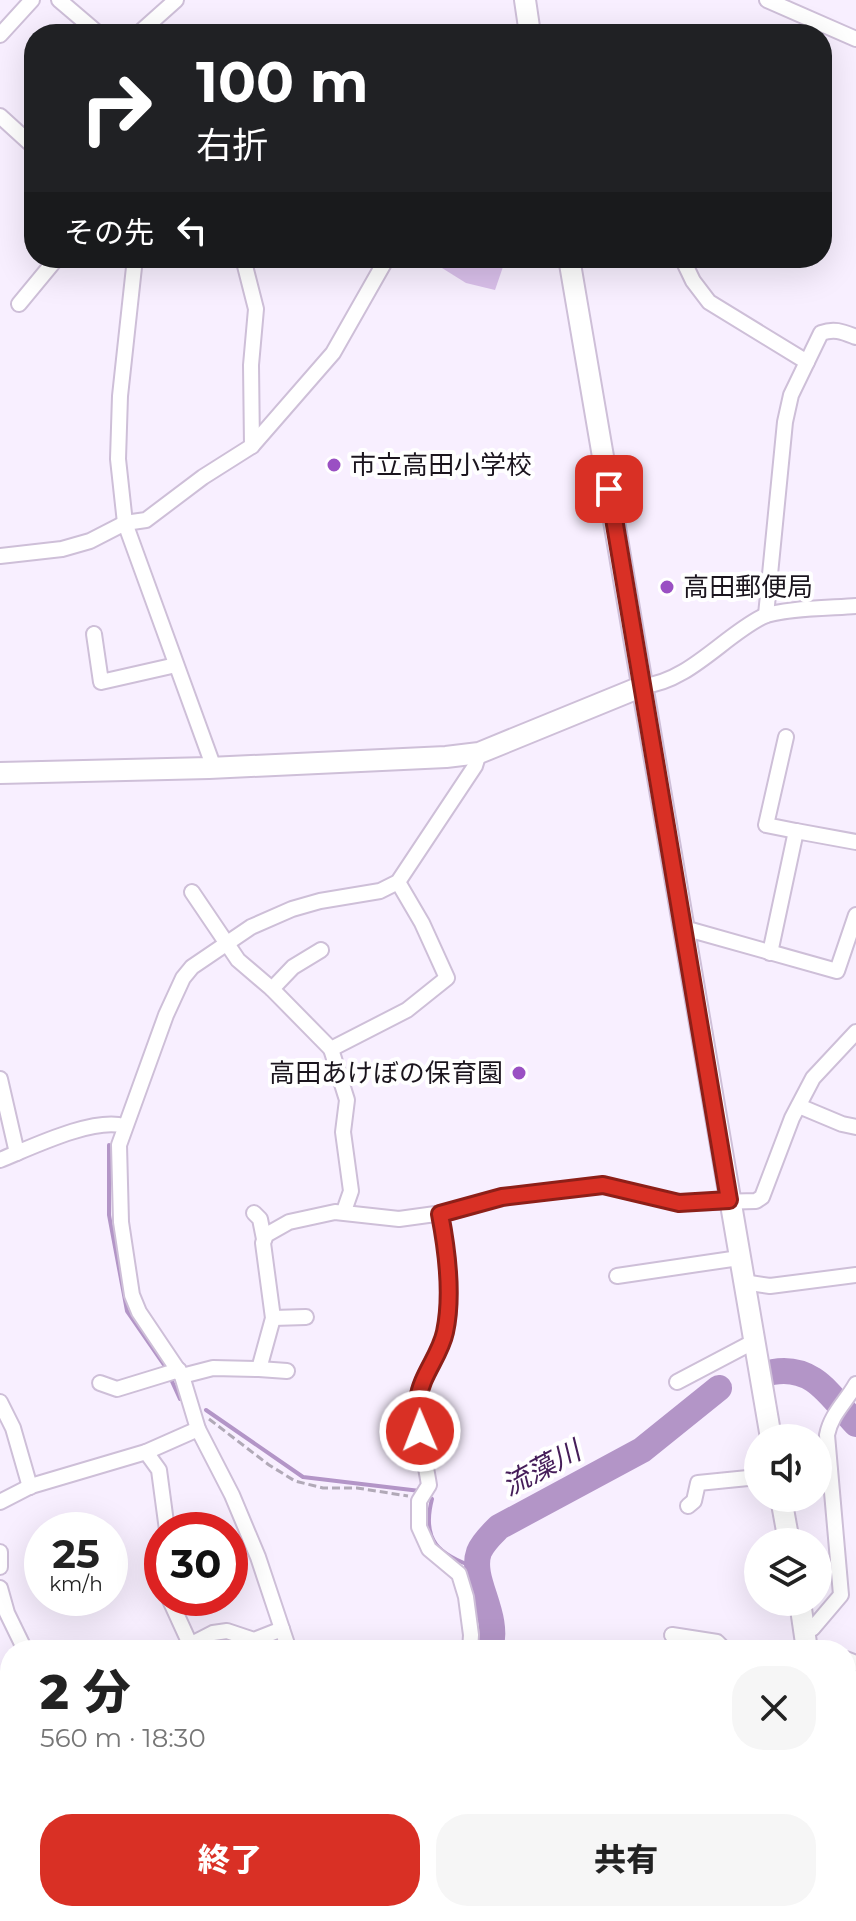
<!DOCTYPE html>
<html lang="ja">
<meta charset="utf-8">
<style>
:root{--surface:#fff;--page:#f6f6f6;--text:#222;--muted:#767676;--accent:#d93025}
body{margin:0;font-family:Montserrat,"Noto Sans JP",sans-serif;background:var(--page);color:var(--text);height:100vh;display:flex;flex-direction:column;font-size:30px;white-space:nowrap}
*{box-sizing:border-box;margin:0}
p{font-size:26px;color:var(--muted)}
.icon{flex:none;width:44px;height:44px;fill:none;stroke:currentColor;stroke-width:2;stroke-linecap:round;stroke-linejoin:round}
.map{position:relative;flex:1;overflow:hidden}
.drawer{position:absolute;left:0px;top:1640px;width:856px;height:282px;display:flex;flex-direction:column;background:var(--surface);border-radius:32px 32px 0 0;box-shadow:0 8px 32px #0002}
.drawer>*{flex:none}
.top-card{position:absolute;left:24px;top:24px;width:808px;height:244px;border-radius:32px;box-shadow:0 8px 32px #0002;background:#202124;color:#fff;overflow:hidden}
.tools{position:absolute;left:744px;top:1424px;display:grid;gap:16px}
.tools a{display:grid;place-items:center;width:88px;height:88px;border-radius:50%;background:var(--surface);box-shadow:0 8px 32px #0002;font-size:40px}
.speed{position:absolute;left:24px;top:1512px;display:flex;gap:16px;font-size:40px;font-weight:700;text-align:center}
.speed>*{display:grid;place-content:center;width:104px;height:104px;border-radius:50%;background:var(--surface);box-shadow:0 8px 32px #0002;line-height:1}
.speed small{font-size:20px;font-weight:400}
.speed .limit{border:12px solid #d22;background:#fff;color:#111}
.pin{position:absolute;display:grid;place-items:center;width:68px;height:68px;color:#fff;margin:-34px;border-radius:16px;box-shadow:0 4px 12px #0006}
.me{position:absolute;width:88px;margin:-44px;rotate:359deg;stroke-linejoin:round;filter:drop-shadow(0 0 6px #0008)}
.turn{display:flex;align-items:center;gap:28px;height:168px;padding:0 40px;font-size:36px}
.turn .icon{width:104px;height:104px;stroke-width:2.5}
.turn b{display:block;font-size:56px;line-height:68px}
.then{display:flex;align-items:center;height:76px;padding:0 40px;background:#0003;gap:16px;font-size:30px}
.round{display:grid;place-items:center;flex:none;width:84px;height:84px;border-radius:32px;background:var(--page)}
.summary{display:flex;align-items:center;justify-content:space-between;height:136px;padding:0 40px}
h1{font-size:48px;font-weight:800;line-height:60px}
.cta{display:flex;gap:16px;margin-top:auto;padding:16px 40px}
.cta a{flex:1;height:92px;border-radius:32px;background:var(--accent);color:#fff;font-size:32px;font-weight:800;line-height:92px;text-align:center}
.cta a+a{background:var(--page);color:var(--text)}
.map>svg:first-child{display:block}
.green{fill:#dac0eb}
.water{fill:#b395c7}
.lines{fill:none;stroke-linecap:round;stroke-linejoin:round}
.stream{stroke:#b395c7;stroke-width:4}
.river{stroke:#b395c7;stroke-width:26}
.street-casing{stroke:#cebfd8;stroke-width:18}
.secondary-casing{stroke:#cebfd8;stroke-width:24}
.path{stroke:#b1a9b7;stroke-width:3;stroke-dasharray:8 4;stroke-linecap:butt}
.street{stroke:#fff;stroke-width:14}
.secondary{stroke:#fff;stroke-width:20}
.route-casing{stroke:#8d1f18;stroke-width:20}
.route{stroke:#d93025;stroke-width:14}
.poi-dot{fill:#9a50c3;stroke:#fff;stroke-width:3}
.labels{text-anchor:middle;stroke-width:8;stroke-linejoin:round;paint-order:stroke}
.poi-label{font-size:26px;fill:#1b151e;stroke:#fff;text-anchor:start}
.water-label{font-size:28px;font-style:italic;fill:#451d59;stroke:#fff}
</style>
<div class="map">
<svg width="856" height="1921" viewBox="0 0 856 1921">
<rect width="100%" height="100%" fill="#f8efff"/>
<polygon class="green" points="426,258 506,258 495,290 466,283"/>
<polygon class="water" points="513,1912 546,1912 546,1921 512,1921"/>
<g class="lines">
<g class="stream">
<polyline points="109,1145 109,1215 127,1311 167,1369"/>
<polyline points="170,1377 180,1399"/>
<path d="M 206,1410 L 303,1477 L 420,1491 L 432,1499 C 421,1541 439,1555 477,1568"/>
</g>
<g class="river">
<path d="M 773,1372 C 814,1365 830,1396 856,1424"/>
<path d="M 490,1650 C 501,1614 469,1580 479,1552 C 483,1542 492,1534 499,1527 L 642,1450 L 719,1388"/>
<polyline points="488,1912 488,1921"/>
</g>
<g class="street-casing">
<g id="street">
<polyline points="59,0 99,34"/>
<polyline points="767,0 856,39"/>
<polyline points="138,34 176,0"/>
<polyline points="0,35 32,0"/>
<polyline points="0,116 33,146"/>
<polyline points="135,258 120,396 118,459 125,523 214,768"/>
<polyline points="243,258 256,309 251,365 252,446"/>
<polyline points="682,258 693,281 709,302 807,362"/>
<polyline points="19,304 57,258"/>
<polyline points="0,556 62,549 90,541 125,523 146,520 203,477 252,446 333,353 387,258"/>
<path d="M 766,615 L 785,422 L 791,395 L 821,333 C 835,328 843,332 856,337"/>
<polyline points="94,634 101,682 176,665"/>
<path d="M 643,686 C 688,682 724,636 762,617 C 780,608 834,608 856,606"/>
<polyline points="786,737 766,825 796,831"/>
<polyline points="192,892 238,960 272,989 293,967 321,950"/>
<polyline points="684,928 837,971 856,915"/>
<polyline points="770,953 796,831 856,842"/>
<polyline points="272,989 331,1049 407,1010 447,978 422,923 398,882"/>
<polyline points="331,1049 347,1100 343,1132 351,1191 344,1211"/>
<polyline points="0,1079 17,1153"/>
<polyline points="799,1106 842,1124 856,1127"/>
<path d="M 0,1160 C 30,1148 93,1117 124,1126"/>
<polyline points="254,1213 260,1219 264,1239"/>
<path d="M 440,1214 C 447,1246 454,1304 444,1337 C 436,1359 417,1381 417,1405 C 417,1431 425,1459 429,1485 L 419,1501 L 419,1527 L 429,1549 L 459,1574 L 466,1597 L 471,1635 L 470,1650"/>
<polyline points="617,1276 739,1258"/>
<polyline points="743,1282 770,1286 856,1275"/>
<polyline points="273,1318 306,1317"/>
<polyline points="259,1369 287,1371"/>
<polyline points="182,1376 213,1368 259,1369 273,1318 263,1243 266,1235 289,1222 335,1212 399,1219 450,1212 502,1197 603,1185 679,1203 756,1201 762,1197 792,1118 813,1078 856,1032"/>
<polyline points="677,1382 753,1342"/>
<polyline points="100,1383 117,1389 179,1370"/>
<polyline points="0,1402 13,1428 30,1487"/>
<polyline points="146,1452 159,1470 167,1530"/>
<polyline points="0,1502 31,1486 146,1452 198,1429"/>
<polyline points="688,1506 694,1501 698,1483 758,1477"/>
<polyline points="0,1552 0,1567"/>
<polyline points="0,1588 7,1613 25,1650"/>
<polyline points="169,1598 190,1644"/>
<path d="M 805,1633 L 813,1628 L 841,1595 L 827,1435 C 831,1414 846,1402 856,1384"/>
<polyline points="672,1635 717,1642 725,1650"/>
<polyline points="180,1650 213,1633 227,1631 254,1640 282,1629"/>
<polyline points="289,1650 258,1557 232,1495 198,1429 182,1376 139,1312 132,1295 121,1222 119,1145 166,1015 183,978 192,967 251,927 292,909 320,901 380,891 398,882 475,766 479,753"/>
<polyline points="846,1659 856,1663"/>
<polyline points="3,1792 10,1791"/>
<polyline points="846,1911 856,1911"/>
<polyline points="138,1912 145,1921"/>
<polyline points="317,1921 318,1912"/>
</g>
</g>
<g class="secondary-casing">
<g id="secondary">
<polyline points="525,0 530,34"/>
<polyline points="569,258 771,1438"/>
<polyline points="0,773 209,768 446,757 479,753 643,686"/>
<polyline points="781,1498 789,1542"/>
<polyline points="800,1602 807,1650"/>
<polyline points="837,1912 838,1921"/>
</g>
</g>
<g class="path">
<polyline points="209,1419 269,1465 295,1481 323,1488 357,1488 408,1496"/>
<polyline points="0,1702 10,1702"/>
</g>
<use href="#street" class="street"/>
<use href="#secondary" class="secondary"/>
</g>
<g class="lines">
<g class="route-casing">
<path id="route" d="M 420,1431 C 419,1421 416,1410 418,1400 C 421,1375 440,1356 445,1332 C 453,1295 447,1250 440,1214 L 502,1197 L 603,1185 L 679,1203 L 729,1200 L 609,489"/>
</g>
<use href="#route" class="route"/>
</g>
<g class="poi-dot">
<circle cx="334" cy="465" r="8"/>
<circle cx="667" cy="587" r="8"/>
<circle cx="519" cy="1073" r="8"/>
</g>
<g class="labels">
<g class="poi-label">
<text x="350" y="474">市立高田小学校</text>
<text x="683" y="596">高田郵便局</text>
<text x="503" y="1082" text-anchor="end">高田あけぼの保育園</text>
</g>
<g class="water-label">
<text transform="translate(541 1468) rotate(-28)" y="10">流藻川</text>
</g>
</g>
</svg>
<div class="tools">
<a><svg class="icon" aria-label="sound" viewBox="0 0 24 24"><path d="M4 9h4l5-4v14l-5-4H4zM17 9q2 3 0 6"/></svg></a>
<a><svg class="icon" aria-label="layers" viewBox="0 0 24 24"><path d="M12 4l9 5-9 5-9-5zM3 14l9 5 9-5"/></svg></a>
</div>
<div class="speed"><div>25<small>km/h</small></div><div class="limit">30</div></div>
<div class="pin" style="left:609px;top:489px;background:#d93025"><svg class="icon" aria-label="arrive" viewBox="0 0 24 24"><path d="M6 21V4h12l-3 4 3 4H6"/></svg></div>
<svg class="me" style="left:420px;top:1431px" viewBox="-20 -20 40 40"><circle r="17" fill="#d93025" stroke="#fff" stroke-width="3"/><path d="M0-11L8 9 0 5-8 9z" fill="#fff"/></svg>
<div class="top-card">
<div class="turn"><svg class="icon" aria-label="right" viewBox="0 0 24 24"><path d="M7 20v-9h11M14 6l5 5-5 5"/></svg><div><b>100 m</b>右折</div></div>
<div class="then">その先<svg class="icon" aria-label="left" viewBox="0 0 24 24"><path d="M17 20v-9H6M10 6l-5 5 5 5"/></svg></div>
</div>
<section class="drawer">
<div class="summary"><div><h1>2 分</h1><p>560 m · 18:30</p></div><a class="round"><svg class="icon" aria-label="close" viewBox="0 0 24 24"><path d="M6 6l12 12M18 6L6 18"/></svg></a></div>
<div class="cta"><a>終了</a><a>共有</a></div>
</section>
</div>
